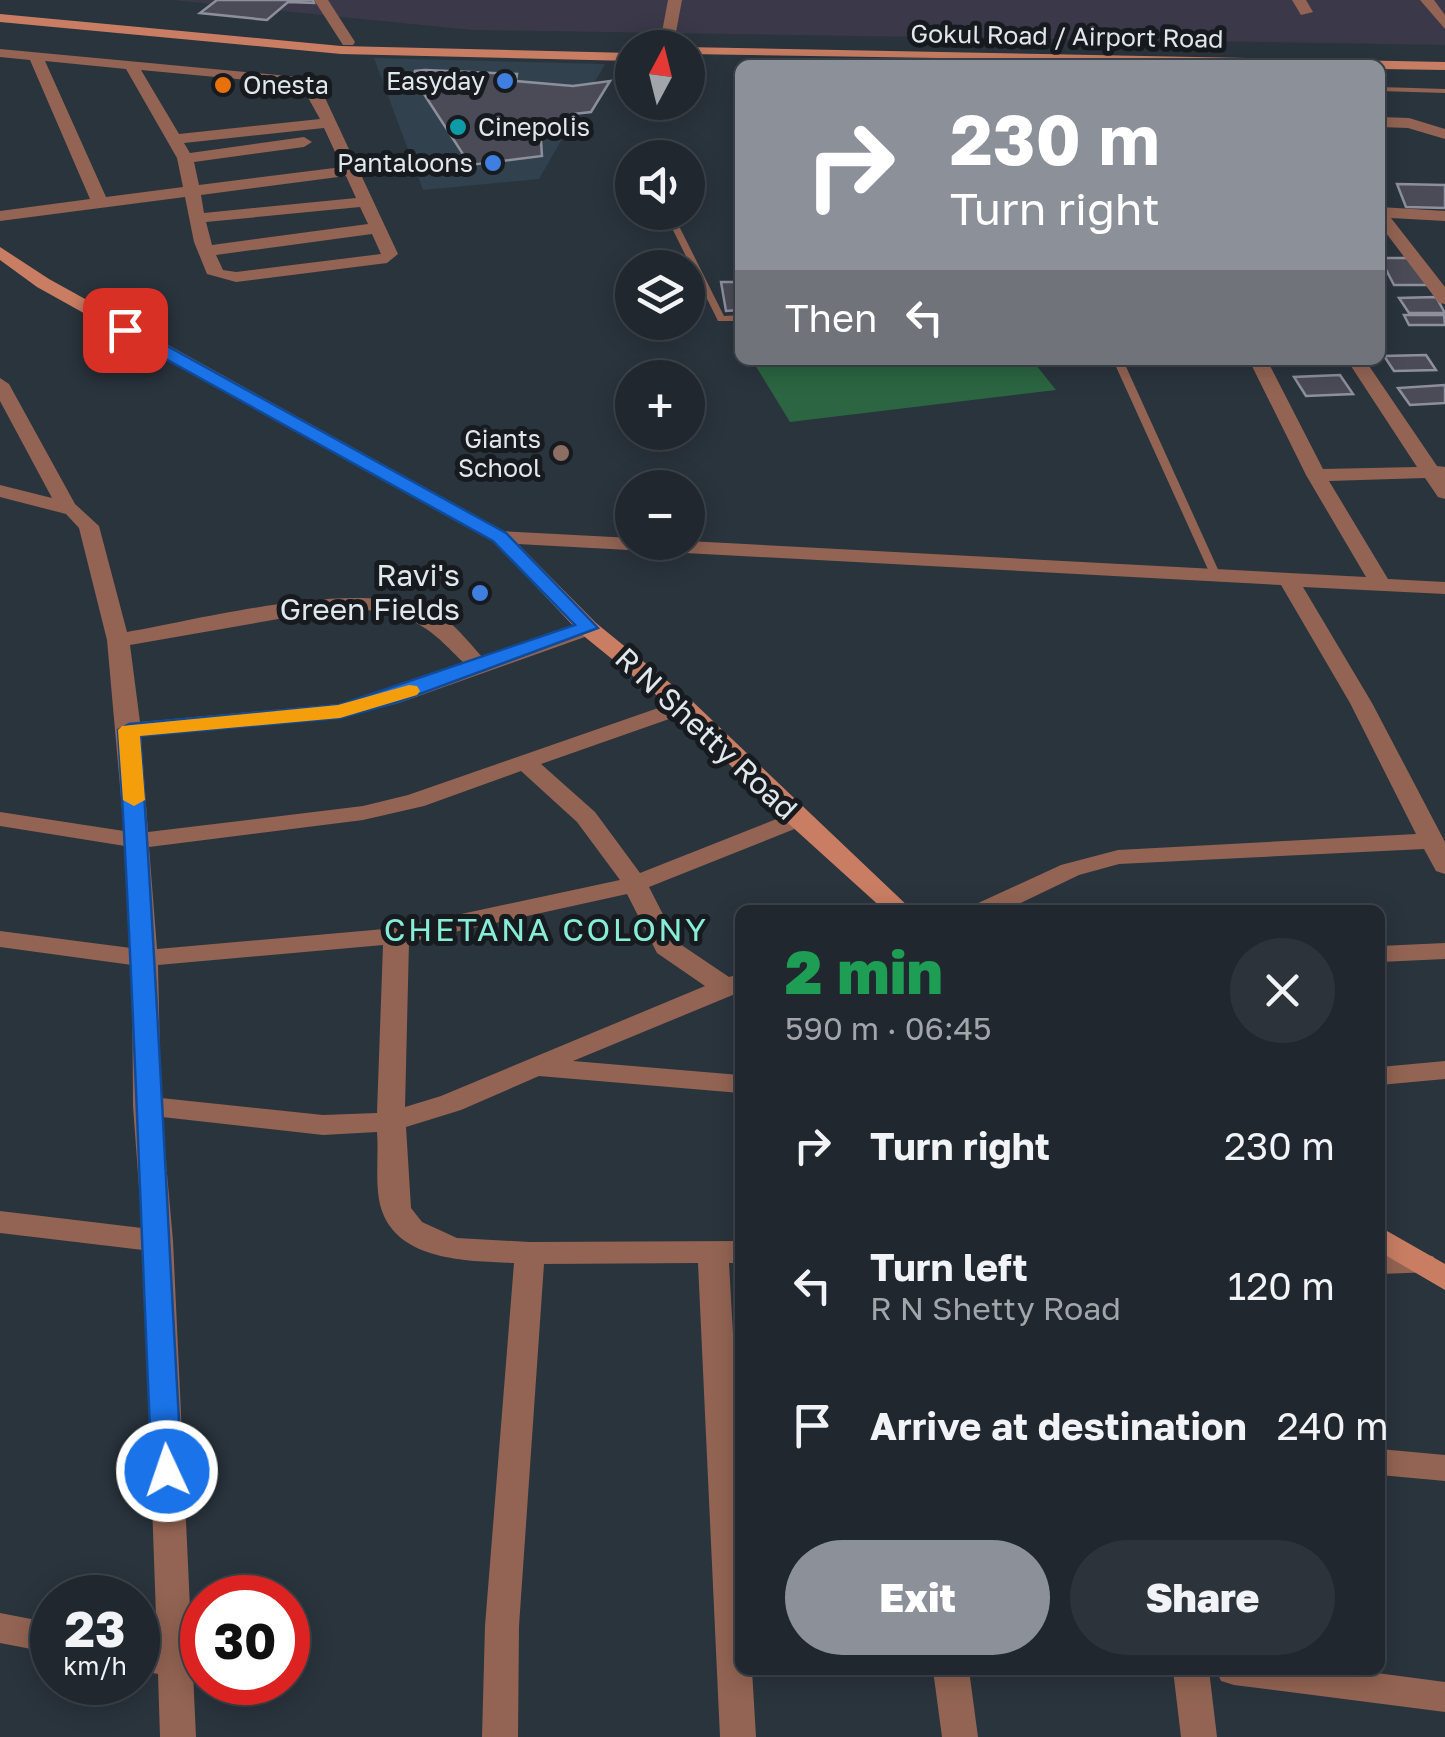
<!DOCTYPE html>
<meta charset="utf-8">
<style>
:root{--surface:#20272e;--page:#2d333a;--text:#f1f3f6;--muted:#a2a5aa;--line:#3d444a;--accent:#8c9099}
body{margin:0;font-family:"Golos Text",sans-serif;background:var(--page);color:var(--text);height:100vh;display:flex;flex-direction:column;font-size:38px;white-space:nowrap}
*{box-sizing:border-box;margin:0}
p{font-size:32px;color:var(--muted)}
.icon{flex:none;width:55px;height:55px;fill:none;stroke:currentColor;stroke-width:2;stroke-linecap:round;stroke-linejoin:round}
.map{position:relative;flex:1;overflow:hidden}
.side{position:absolute;left:735px;top:905px;width:650px;height:770px;display:flex;flex-direction:column;background:var(--surface);border-radius:15px;box-shadow:0 5px 25px #0003,0 0 0 2px var(--line)}
.side>*{flex:none}
.hud{position:absolute;left:735px;top:60px;width:650px;height:305px;border-radius:15px;box-shadow:0 5px 25px #0003,0 0 0 2px var(--line);background:#8c9099;color:#fff;overflow:hidden}
.needle{width:65px;rotate:7deg}
.tools{position:absolute;left:615px;top:30px;display:grid;gap:20px}
.tools a{display:grid;place-items:center;width:90px;height:90px;border-radius:50%;background:var(--surface);box-shadow:0 5px 25px #0003,0 0 0 2px var(--line);font-size:50px}
.speed{position:absolute;left:30px;top:1575px;display:flex;gap:20px;font-size:50px;font-weight:700;text-align:center}
.speed>*{display:grid;place-content:center;width:130px;height:130px;border-radius:50%;background:var(--surface);box-shadow:0 5px 25px #0003,0 0 0 2px var(--line);line-height:1}
.speed small{font-size:25px;font-weight:400}
.speed .limit{border:15px solid #d22;background:#fff;color:#111}
.pin{position:absolute;display:grid;place-items:center;width:85px;height:85px;color:#fff;margin:-42px;border-radius:20px;box-shadow:0 5px 15px #0006}
.me{position:absolute;width:110px;margin:-55px;rotate:357deg;stroke-linejoin:round;filter:drop-shadow(0 0 8px #0008)}
.turn{display:flex;align-items:center;gap:35px;height:210px;padding:0 50px;font-size:45px}
.turn .icon{width:130px;height:130px;stroke-width:2.5}
.turn b{display:block;font-size:70px;line-height:85px}
.then{display:flex;align-items:center;height:95px;padding:0 50px;background:#0003;gap:20px;font-size:38px}
.round{display:grid;place-items:center;flex:none;width:105px;height:105px;border-radius:52px;background:var(--page)}
.headline{display:flex;align-items:center;justify-content:space-between;height:170px;padding:0 50px}
h1{font-size:60px;font-weight:800;line-height:75px;color:#1e9e55}
.button{display:flex;gap:20px;margin-top:auto;padding:20px 50px}
.button a{flex:1;height:115px;border-radius:60px;background:var(--accent);color:#fff;font-size:40px;font-weight:800;line-height:115px;text-align:center}
.button a+a{background:var(--page);color:var(--text)}
ul{padding:0;list-style:none}
li{display:flex;align-items:center;gap:30px;height:140px;padding:0 50px}
li div{flex:1}
li b{display:block;font-size:38px}
li em{font-style:normal}
.map>svg:first-child{display:block}
.built{fill:#31414e}
.industrial{fill:#3a3849}
.green{fill:#2b6541}
.building{fill:#4a4b57;stroke:#8e8f9d;stroke-width:2.5}
.lines{fill:none;stroke-linecap:round;stroke-linejoin:round}
.lane{fill:#936453;fill-rule:evenodd}
.street{fill:#936453;fill-rule:evenodd}
.secondary{fill:#c97e63;fill-rule:evenodd}
.route{fill:#1a73e8;stroke:#114b97;stroke-width:2.5}
.slow{fill:#f59e0b}
.shop-dot{fill:#3f7fe0;stroke:#171b1f;stroke-width:4}
.food-dot{fill:#e8710a;stroke:#171b1f;stroke-width:4}
.culture-dot{fill:#0f9aa8;stroke:#171b1f;stroke-width:4}
.education-dot{fill:#8d6e63;stroke:#171b1f;stroke-width:4}
.labels{text-anchor:middle;stroke-width:10;stroke-linejoin:round;paint-order:stroke}
.far-street-label{font-size:25px;fill:#e1e8ed;stroke:#171b1f}
.far-poi-label{font-size:25px;fill:#e1e8ed;stroke:#171b1f;text-anchor:end}
.poi-label{font-size:30px;fill:#e1e8ed;stroke:#171b1f;text-anchor:end}
.street-label{font-size:30px;fill:#e1e8ed;stroke:#171b1f}
.neighbourhood-label{font-size:32px;letter-spacing:2.5px;fill:#88edd7;stroke:#171b1f}
</style>
<div class="map">
<svg width="1445" height="1737" viewBox="0 0 1445 1737">
<rect width="100%" height="100%" fill="#2a343d"/>
<polygon class="built" points="374,58 605,64 539,179 423,190"/>
<polygon class="industrial" points="172,0 1445,0 1445,45 472,30"/>
<polygon class="green" points="752,360 1032,360 1056,390 790,422"/>
<g class="building">
<polygon points="217,0 313,0 314,3 288,2 267,20 200,13"/>
<polygon points="425,70 517,74 516,81 573,86 610,81 591,112 573,114 575,122 540,125 542,156 470,165 413,77 415,71"/>
<polygon points="1397,184 1445,185 1445,208 1406,207"/>
<polygon points="1380,258 1412,258 1429,285 1394,285"/>
<polygon points="721,282 740,282 740,310 726,311"/>
<polygon points="1436,297 1445,313 1409,313 1399,298"/>
<polygon points="1404,315 1444,315 1445,325 1409,325"/>
<polygon points="1426,355 1436,370 1394,371 1384,356"/>
<polygon points="1340,375 1353,394 1306,396 1294,377"/>
<polygon points="1445,385 1445,403 1410,405 1398,388"/>
</g>
<g class="lines">
<g class="lane">
<polygon points="1380,87 1445,89 1445,93 1380,91"/>
<polygon points="671,222 678,224 724,316 740,315 740,321 718,321 670,224"/>
<polygon points="1113,360 1123,360 1221,576 1220,578 1212,578 1211,576"/>
</g>
<g class="street">
<polygon points="314,0 328,0 355,42 353,45 343,45"/>
<polygon points="668,0 682,0 673,48 659,48"/>
<polygon points="1292,0 1306,0 1313,12 1301,15"/>
<polygon points="1420,0 1434,0 1445,15 1445,29"/>
<path d="M 0,49 L 310,78 L 319,85 L 398,254 L 387,263 L 236,282 L 207,274 L 194,242 L 185,197 L 0,221 L 0,211 L 90,199 L 30,60 L 0,57 ZM 45,61 L 126,69 L 177,158 L 183,187 L 106,197 ZM 141,70 L 301,85 L 320,119 L 179,134 ZM 324,128 L 342,167 L 199,185 L 194,162 L 304,147 L 312,142 L 304,137 L 190,153 L 184,143 ZM 346,176 L 356,198 L 204,213 L 201,195 ZM 360,207 L 368,224 L 212,245 L 206,222 ZM 372,234 L 381,254 L 236,272 L 223,270 L 216,255 Z"/>
<polygon points="1380,117 1409,118 1445,129 1445,139 1408,128 1380,127"/>
<polygon points="1380,207 1445,211 1445,221 1391,218 1445,287 1445,304 1439,303 1380,225"/>
<polygon points="1249,360 1267,360 1323,469 1417,467 1347,360 1365,360 1437,466 1445,467 1445,499 1438,497 1425,478 1329,481 1388,579 1445,582 1445,594 1303,587 1372,703 1445,842 1445,874 1436,871 1424,849 1119,864 1079,875 1006,910 972,910 976,904 1061,865 1118,850 1416,834 1350,703 1281,585 500,543 490,537 500,531 632,538 632,542 688,541 1366,577 1306,475"/>
<path d="M 0,378 L 9,384 L 75,504 L 99,526 L 127,632 C 205,619 379,571 445,619 C 459,629 471,645 483,658 L 580,623 L 596,623 L 599,628 L 596,633 L 399,703 L 340,718 L 141,736 L 148,832 L 363,806 L 408,795 L 684,699 L 695,706 L 692,711 L 541,764 L 595,812 L 640,873 L 789,814 L 798,812 L 810,819 L 807,824 L 649,887 L 677,942 L 729,977 L 740,974 L 740,992 L 573,1061 L 740,1075 L 740,1093 L 539,1076 L 461,1110 L 406,1127 L 411,1208 L 422,1222 L 457,1238 L 530,1242 L 740,1241 L 740,1263 L 729,1263 L 740,1458 L 740,1670 L 752,1670 L 756,1737 L 720,1737 L 698,1263 L 544,1264 L 519,1626 L 518,1737 L 482,1737 L 485,1626 L 514,1263 C 471,1261 400,1262 382,1211 C 374,1189 379,1156 377,1132 L 323,1135 L 162,1117 L 173,1241 L 196,1737 L 160,1737 L 158,1674 L 138,1670 L 138,1640 L 157,1644 L 143,1250 L 0,1233 L 0,1211 L 142,1228 L 133,1106 L 132,965 L 0,947 L 0,931 L 131,948 L 125,846 L 0,826 L 0,812 L 124,831 L 107,640 L 79,528 L 66,514 L 0,497 L 0,485 L 52,498 L 0,401 ZM 367,610 C 420,618 428,627 465,664 L 340,704 L 140,722 L 130,645 L 324,611 ZM 521,771 L 577,822 L 620,880 L 396,928 L 157,949 L 149,847 L 363,820 L 424,806 ZM 627,894 L 657,953 L 705,986 L 441,1096 L 405,1107 L 409,942 ZM 383,945 L 377,1113 L 323,1115 L 161,1098 L 158,965 Z"/>
<polygon points="1445,943 1445,959 1380,962 1380,946"/>
<polygon points="1445,1061 1445,1079 1380,1085 1380,1067"/>
<polygon points="1380,1252 1433,1256 1437,1264 1433,1272 1380,1274"/>
<polygon points="1380,1449 1445,1455 1445,1481 1380,1475"/>
<polygon points="0,1613 52,1623 52,1653 0,1643"/>
<polygon points="933,1670 969,1670 978,1737 942,1737"/>
<polygon points="1173,1670 1209,1670 1217,1737 1181,1737"/>
<polygon points="1216,1670 1354,1670 1445,1682 1445,1712 1234,1685 1221,1681"/>
</g>
<g class="secondary">
<polygon points="0,14 341,46 632,53 632,61 341,54 0,22"/>
<polygon points="683,47 1445,62 1445,70 1380,69 1380,65 688,54 688,48"/>
<polygon points="0,247 49,279 507,533 596,623 692,701 912,910 884,910 789,824 676,711 580,633 493,541 37,287 0,260"/>
<polygon points="1380,1227 1445,1264 1445,1290 1380,1252"/>
</g>
</g>
<path class="route" d="M 119,326 L 131,326 L 506,533 L 598,628 L 398,702 L 340,718 L 140,736 C 158,980 167,1226 182,1471 L 178,1479 L 167,1483 L 157,1479 L 152,1471 C 140,1224 134,977 118,730 L 129,724 L 339,705 L 575,625 L 493,541 L 119,333 Z"/>
<polygon class="slow" points="409,685 417,686 420,691 417,695 340,718 140,736 145,800 134,806 123,800 118,730 122,726 338,705"/>
<g class="shop-dot">
<circle cx="505" cy="81" r="10"/>
<circle cx="493" cy="163" r="10"/>
<circle cx="480" cy="593" r="10"/>
</g>
<circle class="food-dot" cx="223" cy="85" r="10"/>
<circle class="culture-dot" cx="458" cy="127" r="10"/>
<circle class="education-dot" cx="561" cy="453" r="10"/>
<g class="labels">
<g class="far-street-label">
<text transform="translate(1067 36) rotate(1)" y="9">Gokul Road / Airport Road</text>
</g>
<g class="far-poi-label">
<text x="485" y="90">Easyday</text>
<text x="243" y="94" text-anchor="start">Onesta</text>
<text x="478" y="136" text-anchor="start">Cinepolis</text>
<text x="473" y="172">Pantaloons</text>
<text x="541" y="448">Giants<tspan x="541" dy="29">School</tspan></text>
</g>
<g class="poi-label">
<text x="460" y="586">Ravi's<tspan x="460" dy="34">Green Fields</tspan></text>
</g>
<g class="street-label">
<text transform="translate(706 734) rotate(43)" y="10">R N Shetty Road</text>
</g>
<g class="neighbourhood-label">
<text x="546" y="941">CHETANA COLONY</text>
</g>
</g>
</svg>
<div class="tools">
<a><svg class="needle" viewBox="-14 -14 28 28"><path d="M0-13l5 13h-10z" fill="#e53935"/><path d="M0 13l5-13h-10z" fill="#a2a5aa"/></svg></a>
<a><svg class="icon" aria-label="sound" viewBox="0 0 24 24"><path d="M4 9h4l5-4v14l-5-4H4zM17 9q2 3 0 6"/></svg></a>
<a><svg class="icon" aria-label="layers" viewBox="0 0 24 24"><path d="M12 4l9 5-9 5-9-5zM3 14l9 5 9-5"/></svg></a>
<a>+</a>
<a>−</a>
</div>
<div class="speed"><div>23<small>km/h</small></div><div class="limit">30</div></div>
<div class="pin" style="left:125px;top:330px;background:#d93025"><svg class="icon" aria-label="arrive" viewBox="0 0 24 24"><path d="M6 21V4h12l-3 4 3 4H6"/></svg></div>
<svg class="me" style="left:167px;top:1471px" viewBox="-20 -20 40 40"><circle r="17" fill="#1a73e8" stroke="#fff" stroke-width="3"/><path d="M0-11L8 9 0 5-8 9z" fill="#fff"/></svg>
<div class="hud">
<div class="turn"><svg class="icon" aria-label="right" viewBox="0 0 24 24"><path d="M7 20v-9h11M14 6l5 5-5 5"/></svg><div><b>230 m</b>Turn right</div></div>
<div class="then">Then<svg class="icon" aria-label="left" viewBox="0 0 24 24"><path d="M17 20v-9H6M10 6l-5 5 5 5"/></svg></div>
</div>
<section class="side">
<div class="headline"><div><h1>2 min</h1><p>590 m · 06:45</p></div><a class="round"><svg class="icon" aria-label="close" viewBox="0 0 24 24"><path d="M6 6l12 12M18 6L6 18"/></svg></a></div>
<ul>
<li><svg class="icon" aria-label="right" viewBox="0 0 24 24"><path d="M7 20v-9h11M14 6l5 5-5 5"/></svg><div><b>Turn right</b></div><em>230 m</em></li>
<li><svg class="icon" aria-label="left" viewBox="0 0 24 24"><path d="M17 20v-9H6M10 6l-5 5 5 5"/></svg><div><b>Turn left</b><p>R N Shetty Road</p></div><em>120 m</em></li>
<li><svg class="icon" aria-label="arrive" viewBox="0 0 24 24"><path d="M6 21V4h12l-3 4 3 4H6"/></svg><div><b>Arrive at destination</b></div><em>240 m</em></li>
</ul>
<div class="button"><a>Exit</a><a>Share</a></div>
</section>
</div>
